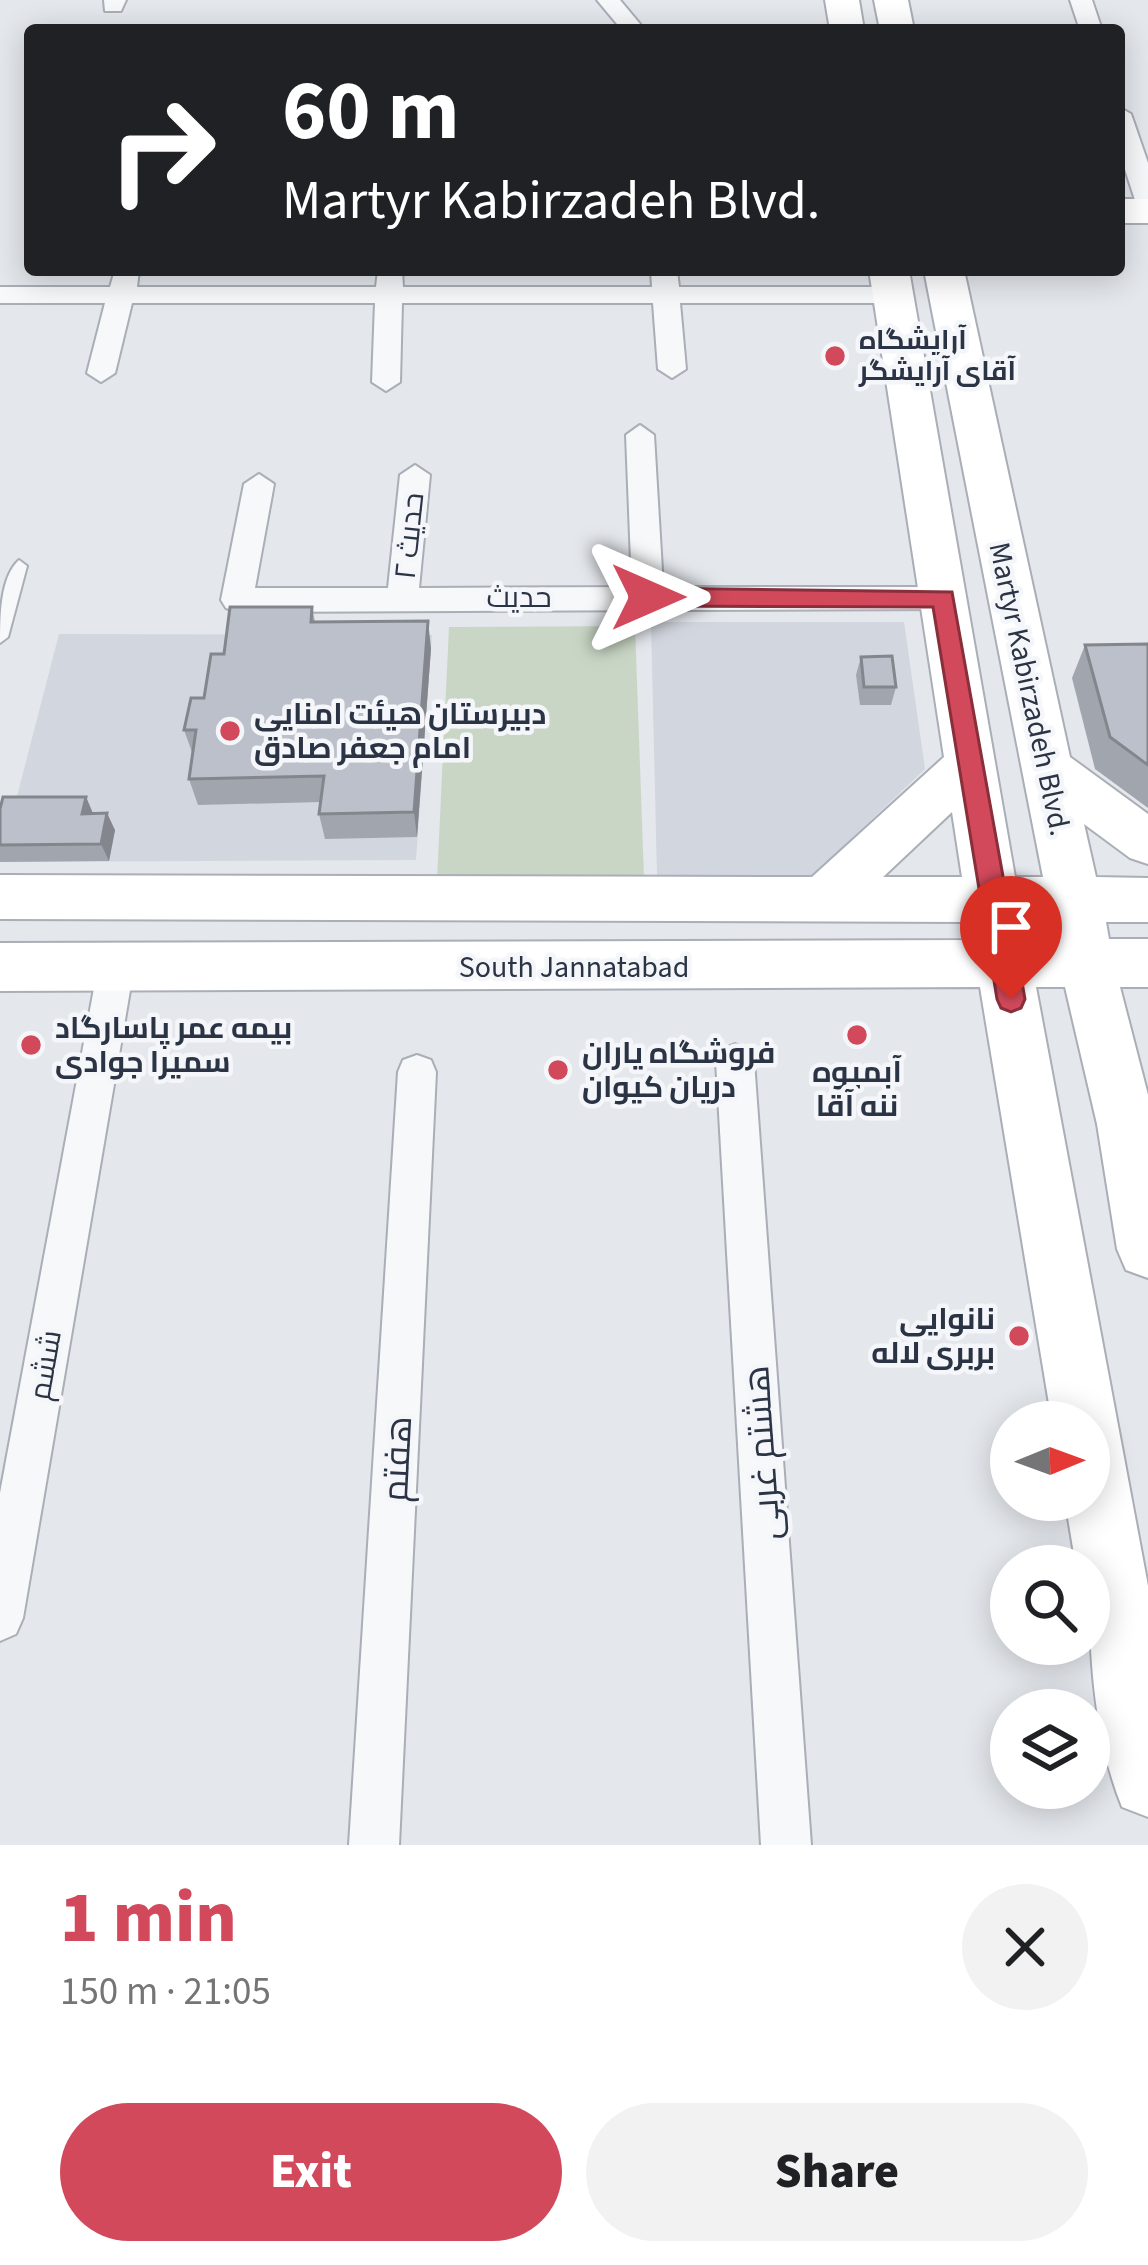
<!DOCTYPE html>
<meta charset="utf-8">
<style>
:root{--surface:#fff;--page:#f2f2f2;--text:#202124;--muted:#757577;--accent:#d1495b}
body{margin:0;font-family:"Source Sans 3",Cairo,sans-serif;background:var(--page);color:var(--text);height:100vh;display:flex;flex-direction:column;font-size:45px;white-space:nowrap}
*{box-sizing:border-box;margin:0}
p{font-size:39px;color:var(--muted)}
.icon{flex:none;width:66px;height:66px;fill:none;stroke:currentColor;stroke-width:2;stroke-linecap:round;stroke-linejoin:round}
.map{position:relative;height:1845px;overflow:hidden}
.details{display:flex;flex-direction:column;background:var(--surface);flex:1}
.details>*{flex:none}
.guide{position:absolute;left:24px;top:24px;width:1101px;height:252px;border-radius:12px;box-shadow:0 6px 30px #0003;background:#202124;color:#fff;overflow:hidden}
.needle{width:78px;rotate:89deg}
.buttons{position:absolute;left:990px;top:1401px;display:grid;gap:24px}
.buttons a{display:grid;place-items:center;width:120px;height:120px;border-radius:50%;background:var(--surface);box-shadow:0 6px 30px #0003;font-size:60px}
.pin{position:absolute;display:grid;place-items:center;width:102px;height:102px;color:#fff;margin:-123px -51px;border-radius:50% 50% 50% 0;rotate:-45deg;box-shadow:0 0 12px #0007}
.pin .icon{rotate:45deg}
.me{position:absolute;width:132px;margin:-66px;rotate:90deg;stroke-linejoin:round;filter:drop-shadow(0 0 9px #0008)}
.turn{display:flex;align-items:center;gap:42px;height:252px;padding:0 60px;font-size:54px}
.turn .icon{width:156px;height:156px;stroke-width:2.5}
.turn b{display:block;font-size:84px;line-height:102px}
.round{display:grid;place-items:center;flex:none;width:126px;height:126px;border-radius:63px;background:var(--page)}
.overview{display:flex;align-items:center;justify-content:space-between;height:204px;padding:0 60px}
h1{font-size:72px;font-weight:800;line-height:90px;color:var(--accent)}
.action{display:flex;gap:24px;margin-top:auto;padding:24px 60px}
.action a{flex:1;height:138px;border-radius:72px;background:var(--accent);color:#fff;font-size:48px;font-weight:800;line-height:138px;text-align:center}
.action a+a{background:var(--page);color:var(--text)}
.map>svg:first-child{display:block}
.built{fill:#d2d6de}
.green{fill:#c9d6c5}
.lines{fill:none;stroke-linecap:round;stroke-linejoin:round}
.lane-casing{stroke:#a9aeb7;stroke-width:4}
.street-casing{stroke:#a9aeb7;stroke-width:4}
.secondary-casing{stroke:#a9aeb7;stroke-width:4}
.lane{fill:#f7f8fa;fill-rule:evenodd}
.street{fill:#f7f8fa;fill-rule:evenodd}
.secondary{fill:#fff;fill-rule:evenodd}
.wall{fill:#a1a5ae}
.shaded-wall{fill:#83868d}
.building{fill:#bbc0ca;stroke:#83868d;stroke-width:3}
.route{fill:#d1495b;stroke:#882f3b;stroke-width:3}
.poi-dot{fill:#d1495b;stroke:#f4f6f9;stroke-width:4.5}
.labels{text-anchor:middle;stroke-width:9;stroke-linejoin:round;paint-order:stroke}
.far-poi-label{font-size:27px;font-weight:bold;fill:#2b3445;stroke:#f4f6f9;text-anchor:start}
.street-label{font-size:30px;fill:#2b3445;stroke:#f4f6f9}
.poi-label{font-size:30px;font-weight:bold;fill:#2b3445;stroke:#f4f6f9;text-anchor:start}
.near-street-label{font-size:36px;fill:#2b3445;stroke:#f4f6f9}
</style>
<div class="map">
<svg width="1148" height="1845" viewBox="0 0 1148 1845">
<rect width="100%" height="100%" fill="#e4e7ec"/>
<g class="built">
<polygon points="651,622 904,622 925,769 811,877 657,875"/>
<polygon points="59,634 432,635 416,860 0,862"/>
</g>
<polygon class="green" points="635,626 644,878 437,880 449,627"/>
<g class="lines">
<g class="lane-casing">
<path id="lane" d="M 19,560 L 27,566 L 8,637 L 0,643 C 0,617 0,577 19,560 Z"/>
</g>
<g class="street-casing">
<g id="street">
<polygon points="104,0 126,0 121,11 105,11"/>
<polygon points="597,0 620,0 645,30 622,30"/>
<polygon points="1070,0 1092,0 1102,30 1080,30"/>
<polygon points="1119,107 1131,114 1148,163 1148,208 1135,200 1119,151"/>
<polygon points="115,270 139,270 137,287 376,287 378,270 402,270 403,287 652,287 651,270 677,270 679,287 894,287 907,295 894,303 680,303 686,369 672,378 658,369 653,303 402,303 400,382 386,391 372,382 375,303 132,303 115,373 101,382 87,373 105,303 0,303 0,287 110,287"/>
<polygon points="640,425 654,435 663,587 944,587 955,590 960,598 955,606 944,609 237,612 226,608 221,600 244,484 259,474 274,484 255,588 388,588 400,475 415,465 430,475 419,588 632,587 626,435"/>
<polygon points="116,951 129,956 134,967 23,1618 16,1634 0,1641 0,1493 98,967 103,956"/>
<polygon points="735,1044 748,1049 754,1061 811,1845 761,1845 716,1061 722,1049"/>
<polygon points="417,1055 431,1060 436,1072 399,1845 349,1845 398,1072 403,1060"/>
</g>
</g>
<g class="secondary-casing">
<g id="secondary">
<polygon points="825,0 859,0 864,30 830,30"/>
<polygon points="874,0 908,0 914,30 880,30"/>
<rect x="1119" y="199" width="29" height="24"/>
<path d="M 869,270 L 909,270 L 1015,877 L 1043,877 L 924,270 L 964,270 L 1070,757 L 1148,814 L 1148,864 L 1130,858 L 1084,824 L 1096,877 L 1148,878 L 1148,922 L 1106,922 L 1109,939 L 1148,939 L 1148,987 L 1120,987 L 1148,1095 L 1148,1278 L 1126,1270 L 1117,1249 L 1097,1124 L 1065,987 L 1036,987 L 1148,1586 L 1148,1817 L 1122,1807 C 1092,1733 1089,1645 1089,1566 L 1076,1566 L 1065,1500 L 1089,1500 L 1089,1422 L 1052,1422 L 980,987 L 0,991 L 0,943 L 973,940 L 970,922 L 0,919 L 0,875 L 812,877 L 944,757 ZM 952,812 L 962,877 L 883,877 ZM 1024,922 L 1052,922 L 1055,940 L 1027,940 Z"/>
</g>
</g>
<use href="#lane" class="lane"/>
<use href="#street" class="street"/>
<use href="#secondary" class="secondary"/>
</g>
<g class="wall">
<polygon points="312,607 315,622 431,648 417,837 325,839 319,814 321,802 198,805 189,779 193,755 184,730 204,698 224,654"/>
<polygon points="1148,644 1148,808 1095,769 1072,678 1085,645"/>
<polygon points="861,657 896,687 891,705 860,705 856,675"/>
<polygon points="86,797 93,813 115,830 109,861 0,862 0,809"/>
</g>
<g class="shaded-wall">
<polygon points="428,621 431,648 417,837 414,812"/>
<polygon points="86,797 93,814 82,814"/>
<polygon points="107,813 115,830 109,861 101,844"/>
</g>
<g class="building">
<polygon points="230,607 312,607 311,622 428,621 414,812 319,814 324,776 189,779 196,730 184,730 191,698 204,698 211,654 224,654"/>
<polygon points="1148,644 1148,765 1110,737 1085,645"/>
<polygon points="892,656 896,687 864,687 861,657"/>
<polygon points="3,797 86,797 82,814 107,813 101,844 0,845 0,809"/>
</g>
<polygon class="route" points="648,588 952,592 1025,999 1021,1008 1011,1012 1001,1008 997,999 933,607 648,606 636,597"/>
<g class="poi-dot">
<circle cx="835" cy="356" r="12"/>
<circle cx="230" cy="731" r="12"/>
<circle cx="857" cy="1035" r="12"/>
<circle cx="31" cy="1045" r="12"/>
<circle cx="558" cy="1070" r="12"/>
<circle cx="1019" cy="1336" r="12"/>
</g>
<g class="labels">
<g class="far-poi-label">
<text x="859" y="349">آرایشگاه<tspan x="859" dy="31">آقای آرایشگر</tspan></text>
</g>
<g class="street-label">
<text transform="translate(409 536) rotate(-84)" y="10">حدیث ۲</text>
<text x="519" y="607">حدیث</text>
<text transform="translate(1030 689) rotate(78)" y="10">Martyr Kabirzadeh Blvd.</text>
<text x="574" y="977">South Jannatabad</text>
<text transform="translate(45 1365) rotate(-80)" y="10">ششم</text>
</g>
<g class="poi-label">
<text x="254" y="724">دبیرستان هیئت امنایی<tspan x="254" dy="34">امام جعفر صادق</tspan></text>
<text x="55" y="1038">بیمه عمر پاسارگاد<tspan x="55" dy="34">سمیرا جوادی</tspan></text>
<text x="582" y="1063">فروشگاه یاران<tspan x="582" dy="34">دریان کیوان</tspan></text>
<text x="857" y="1082" text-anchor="middle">آبمیوه<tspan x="857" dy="34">ننه آقا</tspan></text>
<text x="995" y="1329" text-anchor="end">نانوایی<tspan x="995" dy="34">بربری لاله</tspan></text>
</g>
<g class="near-street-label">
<text transform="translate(761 1453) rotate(-94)" y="13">هشتم غربی</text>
<text transform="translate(396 1459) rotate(-87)" y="13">هفتم</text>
</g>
</g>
</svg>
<div class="buttons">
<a><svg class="needle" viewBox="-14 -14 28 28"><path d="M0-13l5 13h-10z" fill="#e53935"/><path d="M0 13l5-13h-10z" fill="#757577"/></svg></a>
<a><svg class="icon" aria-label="search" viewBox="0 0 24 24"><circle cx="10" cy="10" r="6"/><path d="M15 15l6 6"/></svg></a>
<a><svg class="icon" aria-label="layers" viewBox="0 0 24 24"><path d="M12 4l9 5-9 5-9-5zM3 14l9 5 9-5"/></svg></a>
</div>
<div class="pin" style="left:1011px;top:999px;background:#d93025"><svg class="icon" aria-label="arrive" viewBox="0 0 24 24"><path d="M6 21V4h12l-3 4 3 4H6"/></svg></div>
<svg class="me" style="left:648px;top:597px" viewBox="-20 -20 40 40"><path d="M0-17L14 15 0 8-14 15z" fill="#d1495b" stroke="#fff" stroke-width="4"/></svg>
<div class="guide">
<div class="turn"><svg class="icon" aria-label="right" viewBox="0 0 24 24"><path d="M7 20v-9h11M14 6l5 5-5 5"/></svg><div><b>60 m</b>Martyr Kabirzadeh Blvd.</div></div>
</div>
</div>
<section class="details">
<div class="overview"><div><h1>1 min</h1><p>150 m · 21:05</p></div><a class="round"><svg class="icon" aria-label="close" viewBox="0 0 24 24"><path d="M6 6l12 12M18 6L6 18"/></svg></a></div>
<div class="action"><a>Exit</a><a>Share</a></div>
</section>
